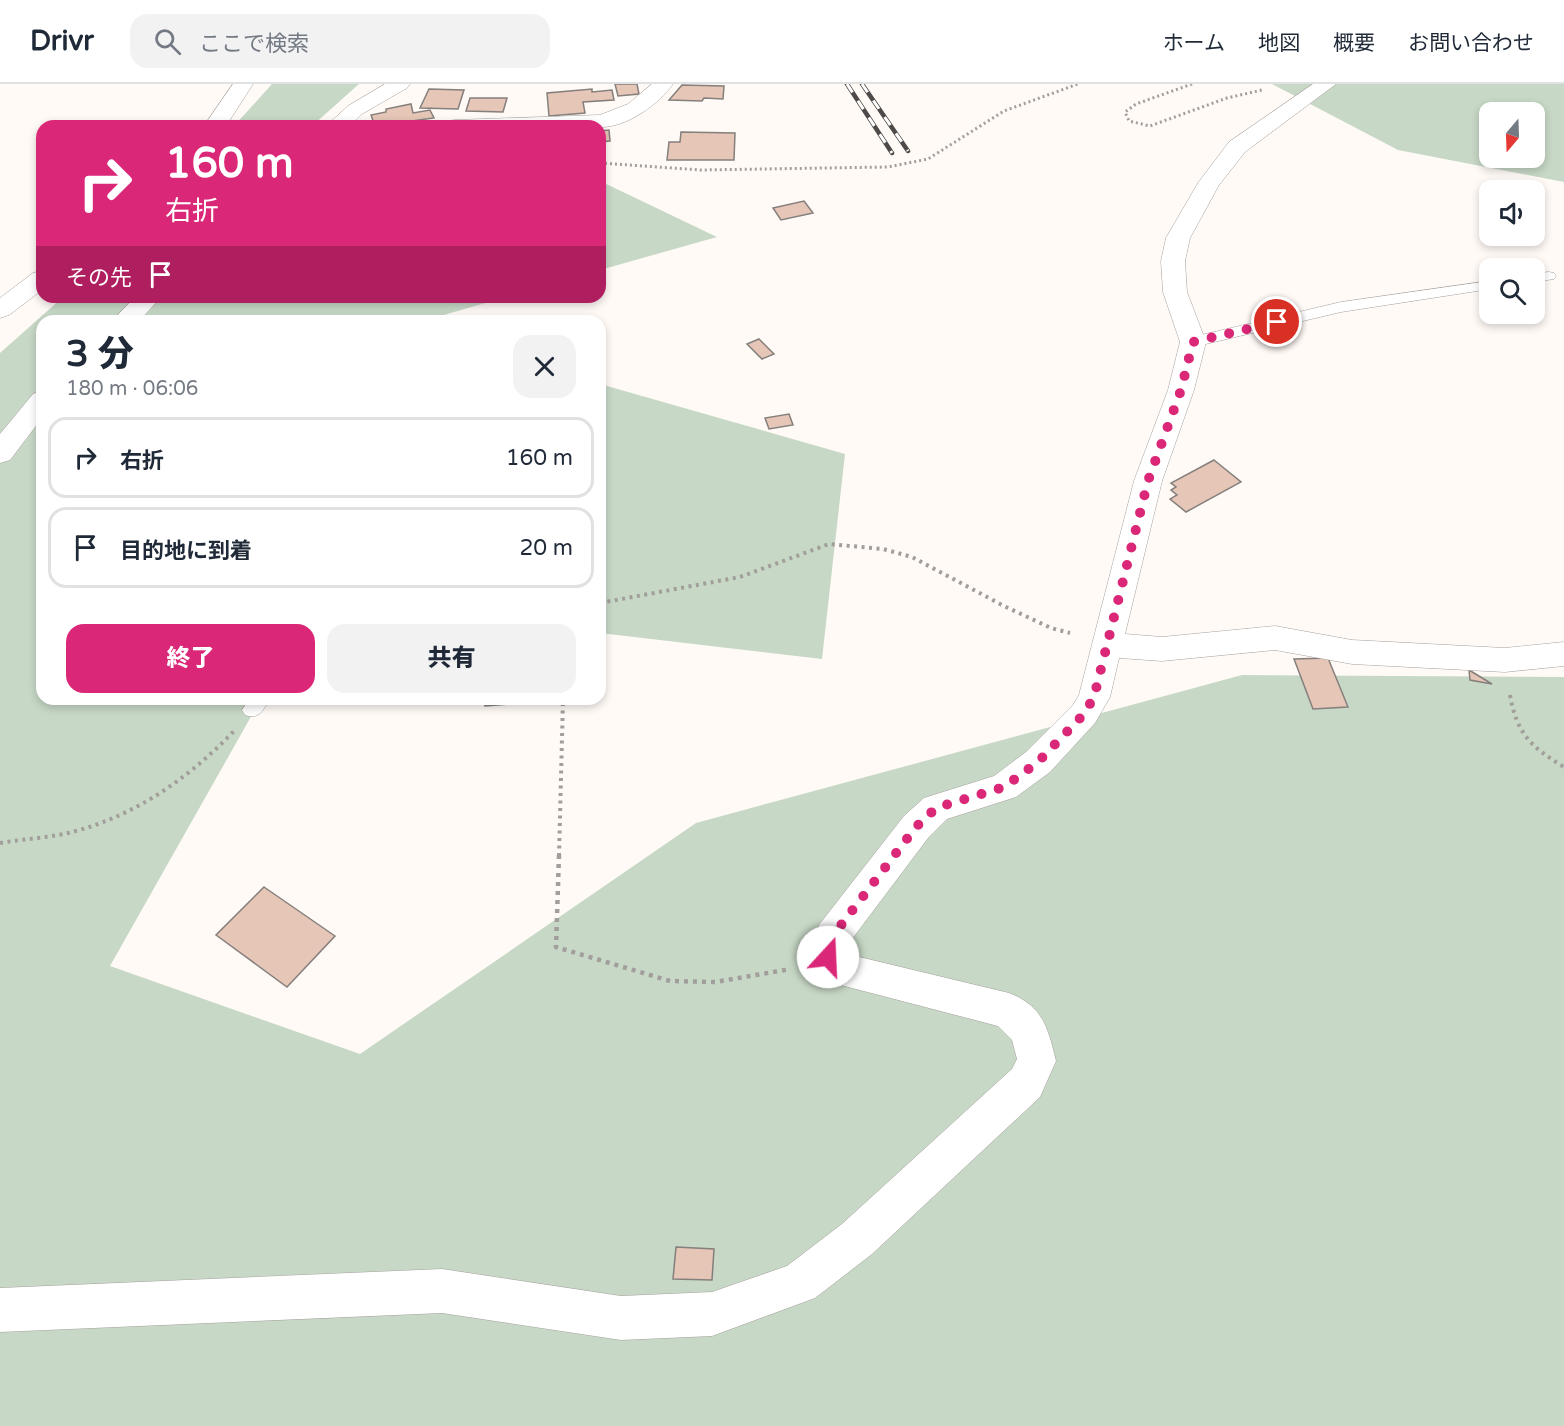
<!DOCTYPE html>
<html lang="ja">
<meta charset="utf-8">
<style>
:root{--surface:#fff;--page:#f2f2f3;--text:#1f2937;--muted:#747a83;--line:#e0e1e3;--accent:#db2777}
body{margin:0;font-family:"Varela Round","Noto Sans JP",sans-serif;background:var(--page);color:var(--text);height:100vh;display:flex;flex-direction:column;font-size:22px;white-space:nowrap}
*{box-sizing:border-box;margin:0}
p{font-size:20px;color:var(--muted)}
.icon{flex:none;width:33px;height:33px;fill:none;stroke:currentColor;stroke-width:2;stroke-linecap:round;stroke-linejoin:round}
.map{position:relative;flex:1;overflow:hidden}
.details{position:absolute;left:36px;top:231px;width:570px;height:390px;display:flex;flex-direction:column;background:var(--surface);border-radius:18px;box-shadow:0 3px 9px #0003}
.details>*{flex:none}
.banner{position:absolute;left:36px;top:36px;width:570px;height:183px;border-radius:18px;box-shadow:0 3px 9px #0003;background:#db2777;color:#fff;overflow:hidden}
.needle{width:39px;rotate:199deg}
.fabs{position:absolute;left:1479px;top:18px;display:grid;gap:12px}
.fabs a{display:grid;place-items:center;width:66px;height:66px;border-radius:12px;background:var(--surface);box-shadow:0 3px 9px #0003;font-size:30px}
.pin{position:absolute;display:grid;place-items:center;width:51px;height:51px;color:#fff;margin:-26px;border:3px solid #fff;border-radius:50%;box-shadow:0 2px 6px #0007}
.me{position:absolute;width:66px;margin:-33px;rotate:20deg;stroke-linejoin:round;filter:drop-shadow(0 0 4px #0008)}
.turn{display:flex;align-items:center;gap:21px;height:126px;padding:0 30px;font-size:27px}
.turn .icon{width:78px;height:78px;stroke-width:2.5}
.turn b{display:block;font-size:42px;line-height:51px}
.then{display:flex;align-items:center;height:57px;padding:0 30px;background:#0003;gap:12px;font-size:22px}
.round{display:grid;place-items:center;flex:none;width:63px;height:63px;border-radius:18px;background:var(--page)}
.overview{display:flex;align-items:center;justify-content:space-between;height:102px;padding:0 30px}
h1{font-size:36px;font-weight:800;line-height:45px}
.cta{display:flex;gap:12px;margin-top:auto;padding:12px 30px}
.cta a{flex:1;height:69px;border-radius:18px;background:var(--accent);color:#fff;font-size:24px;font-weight:800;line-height:69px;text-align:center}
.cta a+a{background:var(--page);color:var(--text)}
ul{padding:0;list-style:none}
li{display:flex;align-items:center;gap:18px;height:81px;margin:0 12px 9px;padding:0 18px;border:3px solid var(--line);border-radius:18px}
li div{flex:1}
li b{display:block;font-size:22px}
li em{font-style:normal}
header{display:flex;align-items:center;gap:36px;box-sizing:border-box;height:84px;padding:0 30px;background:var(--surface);border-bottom:2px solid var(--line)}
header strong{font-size:28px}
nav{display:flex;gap:33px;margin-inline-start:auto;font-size:21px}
.search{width:420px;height:54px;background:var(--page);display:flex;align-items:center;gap:15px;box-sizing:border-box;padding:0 21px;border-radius:18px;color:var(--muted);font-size:22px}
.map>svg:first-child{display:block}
.green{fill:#c7d8c6;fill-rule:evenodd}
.building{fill:#e5c6b7;stroke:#857f7d;stroke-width:1.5}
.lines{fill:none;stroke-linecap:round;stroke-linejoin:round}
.lane-casing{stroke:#a5a09d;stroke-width:1}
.street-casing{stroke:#a5a09d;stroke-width:1}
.highway-casing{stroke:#a5a09d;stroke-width:1}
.path-far2{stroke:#a29e9c;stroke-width:3;stroke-dasharray:2 3;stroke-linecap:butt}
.path-far1{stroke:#a29e9c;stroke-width:4;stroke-dasharray:3 4.5;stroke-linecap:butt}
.path{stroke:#a29e9c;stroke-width:4.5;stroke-dasharray:4 5;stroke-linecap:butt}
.lane{fill:#fff;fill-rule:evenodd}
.street{fill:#fff;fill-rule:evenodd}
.highway{fill:#fff;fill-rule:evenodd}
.rail-casing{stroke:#4d4a49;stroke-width:4.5}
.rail{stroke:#fff;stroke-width:3;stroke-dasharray:10;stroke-linecap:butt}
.route{stroke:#db2777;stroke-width:10;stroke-dasharray:0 18}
</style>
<header>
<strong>Drivr</strong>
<div class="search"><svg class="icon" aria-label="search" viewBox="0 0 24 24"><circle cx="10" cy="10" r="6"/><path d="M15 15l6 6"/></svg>ここで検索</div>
<nav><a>ホーム</a><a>地図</a><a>概要</a><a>お問い合わせ</a></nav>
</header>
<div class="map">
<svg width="1564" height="1342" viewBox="0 0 1564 1342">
<rect width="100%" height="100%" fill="#fffaf6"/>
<g class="green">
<polygon points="272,0 359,0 312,42 234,42"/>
<path d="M 1272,0 L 1564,0 L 1564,98 L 1398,66 ZM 1490,28 L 1534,28 L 1534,74 L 1490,74 Z"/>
<polygon points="600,97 717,153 600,186"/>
<polygon points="63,213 506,213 423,237 42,237 42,615 261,615 110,882 360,970 696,739 1242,591 1564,593 1564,1342 0,1342 0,269"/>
<polygon points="600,300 845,370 822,575 600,549"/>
</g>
<g class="building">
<polygon points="615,0 637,0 639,10 618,12"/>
<polygon points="682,1 724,2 723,15 704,14 702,17 669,16"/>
<polygon points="429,5 464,6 458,25 420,24"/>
<polygon points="592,5 592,8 612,6 614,16 583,18 585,29 549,32 547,9"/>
<polygon points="470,14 507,14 503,28 466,27"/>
<polygon points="411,20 413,29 430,26 434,34 375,42 371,31 386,28 386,25"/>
<polygon points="609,46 610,57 600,58 600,47"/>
<polygon points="681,48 735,49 734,76 667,76 669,58 680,58"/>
<polygon points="804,117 813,129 781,136 773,124"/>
<polygon points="759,255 774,270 762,275 747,260"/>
<polygon points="789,330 793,341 769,345 765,334"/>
<polygon points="1214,376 1241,398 1186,428 1170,415 1177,411 1171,406 1176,403 1171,399"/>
<polygon points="1328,574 1348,623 1313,625 1294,575"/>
<polygon points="1469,586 1492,600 1470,596"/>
<polygon points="485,615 546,615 546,617 485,622"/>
<polygon points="264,803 335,852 287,903 216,851"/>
<polygon points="676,1163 714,1165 712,1196 673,1195"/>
</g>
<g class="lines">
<g class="lane-casing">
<g id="lane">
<polygon points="1549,188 1554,189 1556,192 1554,195 1534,198 1534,190"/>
<polygon points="1490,197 1490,205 1341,228 1193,263 1186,258 1193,253 1341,218"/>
<path d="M 249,615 L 269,615 C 264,626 259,636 245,631 L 242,626 Z"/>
</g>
</g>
<g class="street-casing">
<g id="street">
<polygon points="385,0 410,0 407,4 362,30 350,42 326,42 348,22"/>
<path d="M 652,0 L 673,0 C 659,20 626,44 600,43 C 551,42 496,42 444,42 L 447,37 L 455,36 L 600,31 L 628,20 Z"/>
<path d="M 1313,0 L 1336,0 L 1245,68 L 1219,101 L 1190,154 L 1185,177 L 1187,208 L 1206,258 L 1194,306 L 1162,397 L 1125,550 L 1162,553 L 1275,542 L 1352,556 L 1505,564 L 1564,558 L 1564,582 L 1505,588 L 1352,580 L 1275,566 L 1162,577 L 1119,574 L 1110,613 L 1095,639 L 1050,688 L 1016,713 L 947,735 L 928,754 L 849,859 L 848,866 L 855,872 L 1009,909 C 1043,922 1048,944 1056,977 L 1040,1013 L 872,1170 L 815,1214 L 712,1252 L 621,1256 L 442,1229 L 0,1248 L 0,1204 L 442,1185 L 621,1212 L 712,1208 L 787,1182 L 842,1140 L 1012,985 L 1017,975 L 1012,956 L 998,942 L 833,899 C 808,879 806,871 819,841 L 904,732 L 924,714 L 994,692 L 1026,668 L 1073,621 L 1079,611 L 1134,397 L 1168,306 L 1180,258 L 1163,208 L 1161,177 L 1166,154 L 1198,99 L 1229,58 Z"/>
<polygon points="135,213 161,213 139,237 112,237"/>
<polygon points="42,307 42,334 10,376 0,379 0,350 33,310"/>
</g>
</g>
<g class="highway-casing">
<g id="highway">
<polygon points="233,0 253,0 226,42 204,42"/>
<polygon points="42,187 42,206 9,231 0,234 0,214 33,189"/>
</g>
</g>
<g class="path-far2">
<polyline points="1192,0 1136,20 1125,28 1129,37 1150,42 1227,14 1262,6"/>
<polyline points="600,79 701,86 888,83 928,75 1004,27 1078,0"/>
</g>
<g class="path-far1">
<polyline points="600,519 740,493 829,460 883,465 912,473 1004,522 1051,544 1070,549"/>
<path d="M 1510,611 C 1517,650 1531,663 1564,683"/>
<path d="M 0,759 C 23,755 46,754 68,749 C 134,733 188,695 234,647"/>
<polyline points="559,772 563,615"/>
</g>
<polyline class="path" points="559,771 556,863 670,897 715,898 791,885"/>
<use href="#lane" class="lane"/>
<use href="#street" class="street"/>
<use href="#highway" class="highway"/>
<g class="rail-casing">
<g id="rail">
<polyline points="847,0 892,69"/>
<polyline points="862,0 908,67"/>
</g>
</g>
<use href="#rail" class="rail"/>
</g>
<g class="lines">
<polyline class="route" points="828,873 832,853 916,743 936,724 1004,703 1038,678 1084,630 1094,613 1148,397 1181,306 1193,258 1277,238"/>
</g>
</svg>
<div class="fabs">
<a><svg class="needle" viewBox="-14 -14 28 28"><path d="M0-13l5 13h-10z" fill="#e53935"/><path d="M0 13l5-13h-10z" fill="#747a83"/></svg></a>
<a><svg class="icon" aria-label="sound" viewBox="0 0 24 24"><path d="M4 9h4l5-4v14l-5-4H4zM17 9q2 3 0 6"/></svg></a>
<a><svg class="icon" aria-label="search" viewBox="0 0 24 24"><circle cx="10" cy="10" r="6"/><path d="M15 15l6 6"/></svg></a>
</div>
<div class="pin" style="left:1277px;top:238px;background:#d93025"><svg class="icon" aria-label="arrive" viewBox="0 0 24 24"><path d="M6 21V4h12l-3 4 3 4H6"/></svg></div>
<svg class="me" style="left:828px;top:873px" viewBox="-20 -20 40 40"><circle r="19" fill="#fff"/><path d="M0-13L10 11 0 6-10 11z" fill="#db2777"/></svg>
<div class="banner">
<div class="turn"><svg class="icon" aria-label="right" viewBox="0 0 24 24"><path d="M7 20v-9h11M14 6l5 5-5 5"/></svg><div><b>160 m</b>右折</div></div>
<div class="then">その先<svg class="icon" aria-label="arrive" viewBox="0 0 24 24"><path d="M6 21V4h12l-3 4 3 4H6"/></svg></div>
</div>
<section class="details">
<div class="overview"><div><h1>3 分</h1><p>180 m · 06:06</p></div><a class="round"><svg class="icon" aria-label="close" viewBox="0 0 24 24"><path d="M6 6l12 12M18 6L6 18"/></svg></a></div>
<ul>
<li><svg class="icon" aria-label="right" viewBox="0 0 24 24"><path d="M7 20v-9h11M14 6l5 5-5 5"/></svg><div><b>右折</b></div><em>160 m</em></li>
<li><svg class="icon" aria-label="arrive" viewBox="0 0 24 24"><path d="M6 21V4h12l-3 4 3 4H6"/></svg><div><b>目的地に到着</b></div><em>20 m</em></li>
</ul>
<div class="cta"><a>終了</a><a>共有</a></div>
</section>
</div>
